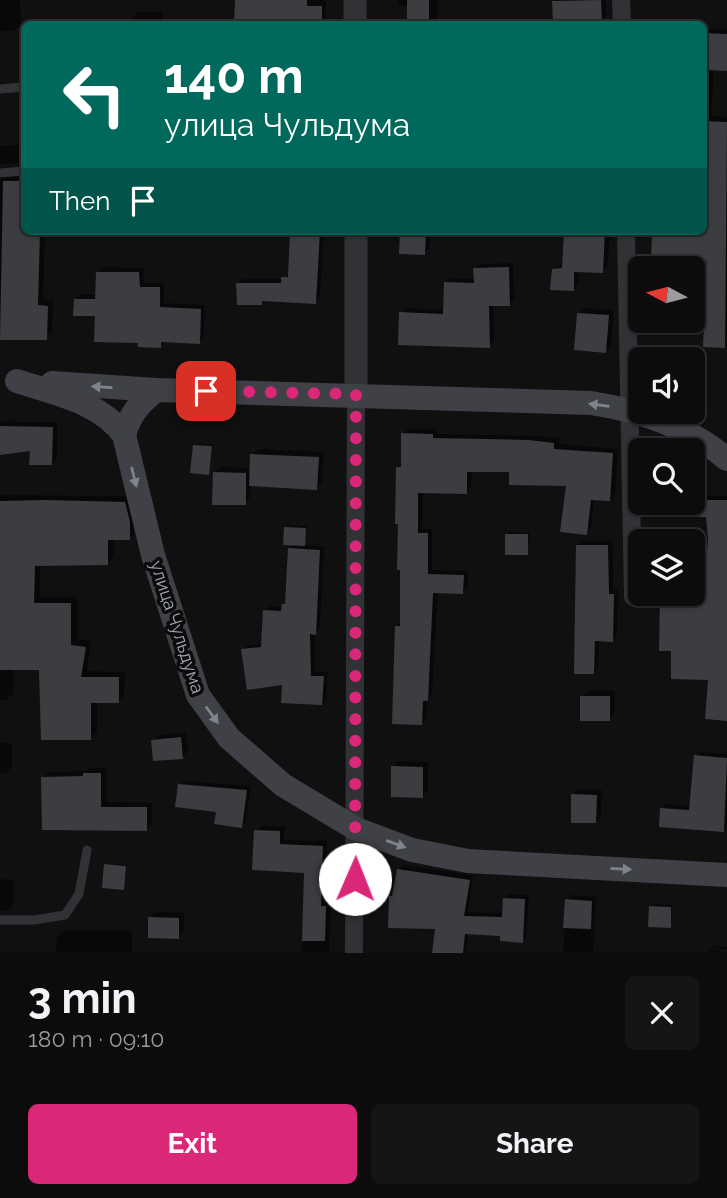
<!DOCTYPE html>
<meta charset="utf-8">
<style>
:root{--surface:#0c0c0d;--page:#151516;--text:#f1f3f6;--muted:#9a9b9d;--line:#2c2c2e;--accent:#db2777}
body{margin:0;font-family:Raleway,sans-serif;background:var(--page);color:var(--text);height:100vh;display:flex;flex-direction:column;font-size:26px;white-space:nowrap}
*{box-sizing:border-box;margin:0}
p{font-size:23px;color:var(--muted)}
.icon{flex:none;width:38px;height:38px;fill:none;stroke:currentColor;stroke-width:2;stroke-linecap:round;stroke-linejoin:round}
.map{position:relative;height:953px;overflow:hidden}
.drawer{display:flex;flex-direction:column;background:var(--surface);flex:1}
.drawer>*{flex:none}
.hud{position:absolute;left:21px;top:21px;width:686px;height:214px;border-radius:10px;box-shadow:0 2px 5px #0004,0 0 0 2px var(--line);background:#00695c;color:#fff;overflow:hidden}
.needle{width:46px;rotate:277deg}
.buttons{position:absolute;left:628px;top:256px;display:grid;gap:14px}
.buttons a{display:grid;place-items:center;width:77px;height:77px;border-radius:10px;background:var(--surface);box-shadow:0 2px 5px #0004,0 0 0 2px var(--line);font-size:35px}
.pin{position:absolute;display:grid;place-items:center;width:60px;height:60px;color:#fff;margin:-30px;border-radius:14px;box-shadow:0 4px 10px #0006}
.me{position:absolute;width:77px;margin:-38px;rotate:1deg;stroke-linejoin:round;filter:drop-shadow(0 0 5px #0008)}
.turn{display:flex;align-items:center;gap:24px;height:147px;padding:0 28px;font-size:32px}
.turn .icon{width:91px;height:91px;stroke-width:2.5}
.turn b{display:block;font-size:49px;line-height:60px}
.then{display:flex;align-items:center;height:66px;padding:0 28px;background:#0003;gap:14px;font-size:26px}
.round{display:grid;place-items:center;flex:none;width:74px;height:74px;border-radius:10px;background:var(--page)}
.headline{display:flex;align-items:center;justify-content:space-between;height:119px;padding:0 28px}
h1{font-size:42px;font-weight:700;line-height:52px}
.action{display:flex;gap:14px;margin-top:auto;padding:14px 28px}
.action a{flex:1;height:80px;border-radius:10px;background:var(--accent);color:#fff;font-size:28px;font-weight:700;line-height:80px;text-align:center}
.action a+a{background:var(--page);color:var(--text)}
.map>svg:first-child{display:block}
.shadow{fill:#0007}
.building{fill:#3c3d41}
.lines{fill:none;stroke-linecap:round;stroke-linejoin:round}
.service{stroke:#313236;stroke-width:9}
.minor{stroke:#313236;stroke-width:18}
.tertiary{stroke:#313236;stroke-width:23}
.secondary{stroke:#3f4146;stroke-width:24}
.oneway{fill:#7e838c}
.route{stroke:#db2777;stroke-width:12;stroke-dasharray:0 21.6}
.labels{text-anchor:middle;stroke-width:7;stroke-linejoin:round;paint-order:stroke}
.street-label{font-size:18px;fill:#a0a7b2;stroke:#0b0b0c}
</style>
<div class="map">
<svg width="727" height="953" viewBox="0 0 727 953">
<rect width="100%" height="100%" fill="#101011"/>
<g class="shadow">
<polygon points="0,0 20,0 21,25 15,31 0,31"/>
<polygon points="259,0 323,0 326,2 326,24 236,24 236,17"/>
<polygon points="398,0 438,0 438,24 408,24 408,6 398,6"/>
<polygon points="606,0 607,16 601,22 554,24 555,0"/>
<polygon points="138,12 162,12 162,24 133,24 133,17"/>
<polygon points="704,29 727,29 727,69 714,68 711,116 727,117 727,343 724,346 709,260 654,233 704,231 706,147 704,147"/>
<polygon points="24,145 24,163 0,164 0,146"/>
<polygon points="0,169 7,175 24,173 24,231 103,231 45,233 43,300 53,300 52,332 46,338 0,337"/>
<polygon points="292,231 324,231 320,297 315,302 265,300 261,303 238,284 243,279 283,279 290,273"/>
<polygon points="401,231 430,231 430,247 424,253"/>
<polygon points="565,231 611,231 607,266 602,271 579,270 578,284 573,289 553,270 564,264"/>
<polygon points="513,263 514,299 510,304 493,305 494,341 490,346 401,313 406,308 445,310 446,283 451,278 475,279 475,269 480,264"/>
<polygon points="103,267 143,268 144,283 164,283 164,303 205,305 204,337 199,342 166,341 160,346 139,341 97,315 76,299 81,294 97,295 98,272"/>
<polygon points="584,308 614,310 611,345 606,351 579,314"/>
<polygon points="14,420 15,422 57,422 57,459 52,464 31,449 0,454 0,422"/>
<polygon points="408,429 437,429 437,434 534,436 559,438 559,444 618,449 615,495 610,500 594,499 591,528 586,533 568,485 511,471 472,470 471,487 466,492 423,491 422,529 432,529 432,570 468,571 468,587 463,592 438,591 432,694 427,700 427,718 422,723 396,626 401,621 398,467 402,463 403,434"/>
<polygon points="197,443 213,445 209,473 195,446"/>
<polygon points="258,449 324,452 322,482 316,488 251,485 250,497 245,503 214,473 220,467 252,468 252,455"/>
<polygon points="0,495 131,496 135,532 129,538 114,538 114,557 108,563 40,564 40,597 77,597 77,639 91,641 87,671 125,672 124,695 118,702 97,701 97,732 90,738 41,668 13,669 13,693 7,700 0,700"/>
<polygon points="693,495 727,496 727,719 710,678 673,650 661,597 656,597 656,593 693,593 693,571 707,570 709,539 707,515 663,515 664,502 693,502"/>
<polygon points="288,525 308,526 303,545 324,546 320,628 315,634 315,672 328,672 326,699 322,703 283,683 243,650 248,645 263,643 265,611 270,606 283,607 287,602 289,549 295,543 285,528"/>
<polygon points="509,532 530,533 527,554 507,535"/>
<polygon points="582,541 613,541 613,590 618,590 617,635 612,640 599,640 598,668 593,673 577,546"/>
<polygon points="587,691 615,691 615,713 609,719 582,697"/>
<polygon points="186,733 188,751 182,757 153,741 158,735"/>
<polygon points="0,743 12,743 12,767 6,773 0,773"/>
<polygon points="700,752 727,754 727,827 724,830 662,808 666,804 691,806 696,756"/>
<polygon points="399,761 428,762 428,790 422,796 393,767"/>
<polygon points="91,768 106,768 106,802 152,803 152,824 146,829 44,829 43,778 49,772 87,771"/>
<polygon points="184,781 251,786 246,821 242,826 180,785"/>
<polygon points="579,789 602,790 601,816 596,822 573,795"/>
<polygon points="261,826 285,827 284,840 327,841 325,902 331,902 329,953 302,953 306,871 256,831"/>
<polygon points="108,863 127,865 123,889 106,865"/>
<polygon points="403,865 473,875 468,912 504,913 505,899 509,894 529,895 526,937 522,941 502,934 468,933 466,953 434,953 437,927 391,896 395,892 399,870"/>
<polygon points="0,879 14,880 13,906 7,911 0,911"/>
<polygon points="571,895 596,897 593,953 563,953 567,900"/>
<polygon points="653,904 673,905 670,926 650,907"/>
<polygon points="156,912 184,913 184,932 178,937 150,917"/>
<polygon points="62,931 132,931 132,953 56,953 57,937"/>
<polygon points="714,946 727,947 727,950 712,948"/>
<polygon points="711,949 725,953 694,952 709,952"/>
</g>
<g class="building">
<polygon points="235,0 307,0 307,6 322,6 322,24 234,24"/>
<rect x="407" y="0" width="22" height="24"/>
<polygon points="601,0 602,23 553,24 552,1"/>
<polygon points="704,33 727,34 727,71 704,70"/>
<polygon points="704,121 727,122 725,348 703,347 707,262 651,260 652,232 703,234"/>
<polygon points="3,181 24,181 24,231 40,231 38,305 48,306 47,340 0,340"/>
<polygon points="290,231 320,231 316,304 262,301 262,305 237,305 236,283 281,283 281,277 288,277"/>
<polygon points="400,231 426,231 425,255 399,254"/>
<polygon points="564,231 605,231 603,273 574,272 574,291 550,290 552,269 562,268"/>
<polygon points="509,267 510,306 489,306 490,348 398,345 399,312 443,314 444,282 474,283 473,268"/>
<polygon points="96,272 139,272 140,287 160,287 160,307 201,309 200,344 161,342 161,348 138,347 138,343 94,342 95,316 73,316 74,299 95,299"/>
<polygon points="577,313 609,315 606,353 574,350"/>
<polygon points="0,426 53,427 52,465 29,465 30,451 0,455"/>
<polygon points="401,433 433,434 433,438 528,440 554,443 554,449 613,453 610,501 591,500 587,535 560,532 566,486 509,485 509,472 467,472 467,494 418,493 418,533 428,533 428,574 464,575 463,594 433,593 428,701 423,701 422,725 392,724 395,626 400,626 400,570 397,570 398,524 395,524 396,467 401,467"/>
<polygon points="193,445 212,446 209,475 190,473"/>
<polygon points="250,454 319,457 317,490 249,486"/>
<polygon points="213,472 246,473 246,505 212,505"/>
<polygon points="46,500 125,502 130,522 130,540 108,540 108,565 35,566 34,603 71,603 71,645 86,647 81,677 119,677 119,703 91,703 91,740 41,740 39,670 0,670 0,501"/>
<polygon points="693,500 727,500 727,721 705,719 708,680 671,679 671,651 659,651 660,593 693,593 693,574 705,574 708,539 706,517 693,517"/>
<polygon points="284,527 306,528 305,546 283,545"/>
<rect x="505" y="534" width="23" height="21"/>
<polygon points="576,545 608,545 609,594 614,594 613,642 595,641 594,674 574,674"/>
<polygon points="288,548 320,550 316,635 310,634 311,676 324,676 322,705 281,703 282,685 247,690 241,649 261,647 263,610 281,611 282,604 285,604"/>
<rect x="580" y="696" width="30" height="25"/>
<polygon points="181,737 183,759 153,761 151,740"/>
<polygon points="694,755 727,758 724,832 659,827 660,808 689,810"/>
<polygon points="391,766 423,767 423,798 391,797"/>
<polygon points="83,773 101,773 101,807 147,807 147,831 42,830 41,777 83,776"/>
<polygon points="178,784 247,790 242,828 214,824 216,812 175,807"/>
<polygon points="571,794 597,795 596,823 571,823"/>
<polygon points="254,830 280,831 280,844 323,846 321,906 326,906 325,941 302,941 304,873 252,870"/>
<polygon points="104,864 126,866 124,890 102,888"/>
<polygon points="397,869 470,880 464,916 502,917 503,898 525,899 523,943 500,941 500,936 465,934 463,953 432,953 435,929 388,928 389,896 392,896"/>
<polygon points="565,899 592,901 591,929 563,928"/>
<polygon points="649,906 671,907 671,928 648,927"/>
<polygon points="148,917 179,918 179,939 148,938"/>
</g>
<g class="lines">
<g class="service">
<polyline points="0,89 24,87"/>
<polyline points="0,173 24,171"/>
<polyline points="0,920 34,920 65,915 79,894 87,850"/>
</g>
<g class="minor">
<polyline points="621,0 622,24"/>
<polyline points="626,231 633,597"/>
<polyline points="354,953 356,394"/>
</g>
<g class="tertiary">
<polyline points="355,0 355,24"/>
<polyline points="356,231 356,394"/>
</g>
<g class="secondary">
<path d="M 17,381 C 55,394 99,401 124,435 L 153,555 L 198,695 L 229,738 L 283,785 L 356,829 L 412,850 L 468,861 L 727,875"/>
<path d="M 52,383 L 156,390 L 591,403 C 642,411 687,426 727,459"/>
<path d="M 124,435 C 130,414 139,404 156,390"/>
</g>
</g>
<defs><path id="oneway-solid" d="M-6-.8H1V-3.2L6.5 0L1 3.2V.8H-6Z" transform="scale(1.75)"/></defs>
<g class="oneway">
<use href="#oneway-solid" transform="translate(102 387) rotate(-176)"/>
<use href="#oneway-solid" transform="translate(599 405) rotate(-172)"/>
<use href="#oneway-solid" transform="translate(134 477) rotate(76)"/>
<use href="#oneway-solid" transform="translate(212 715) rotate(54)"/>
<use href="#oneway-solid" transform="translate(396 844) rotate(20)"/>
<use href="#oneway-solid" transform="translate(621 869) rotate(3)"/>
</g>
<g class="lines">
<polyline class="route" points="206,391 356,394 355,879"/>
</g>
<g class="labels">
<g class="street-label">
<text transform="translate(177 627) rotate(72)" y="6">улица Чульдума</text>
</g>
</g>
</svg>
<div class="buttons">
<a><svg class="needle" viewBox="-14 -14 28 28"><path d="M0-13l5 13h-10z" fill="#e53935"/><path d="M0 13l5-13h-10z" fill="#9a9b9d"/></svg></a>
<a><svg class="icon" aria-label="sound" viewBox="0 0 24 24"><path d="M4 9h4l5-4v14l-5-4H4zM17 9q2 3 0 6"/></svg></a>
<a><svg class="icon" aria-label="search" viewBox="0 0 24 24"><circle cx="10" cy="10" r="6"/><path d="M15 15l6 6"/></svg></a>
<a><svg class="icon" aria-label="layers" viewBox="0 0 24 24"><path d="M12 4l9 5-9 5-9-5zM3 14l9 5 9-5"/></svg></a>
</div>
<div class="pin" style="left:206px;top:391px;background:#d93025"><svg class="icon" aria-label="arrive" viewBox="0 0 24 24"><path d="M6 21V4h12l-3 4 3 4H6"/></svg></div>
<svg class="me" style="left:355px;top:879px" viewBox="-20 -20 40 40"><circle r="19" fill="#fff"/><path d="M0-13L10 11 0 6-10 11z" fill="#db2777"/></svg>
<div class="hud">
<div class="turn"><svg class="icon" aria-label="left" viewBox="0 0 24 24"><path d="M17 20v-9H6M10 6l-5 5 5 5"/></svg><div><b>140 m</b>улица Чульдума</div></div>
<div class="then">Then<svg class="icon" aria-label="arrive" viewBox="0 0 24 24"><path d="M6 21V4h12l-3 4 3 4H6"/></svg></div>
</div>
</div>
<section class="drawer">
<div class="headline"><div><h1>3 min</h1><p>180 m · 09:10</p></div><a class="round"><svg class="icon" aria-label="close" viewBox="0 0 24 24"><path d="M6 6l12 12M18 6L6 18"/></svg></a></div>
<div class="action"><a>Exit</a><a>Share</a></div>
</section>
